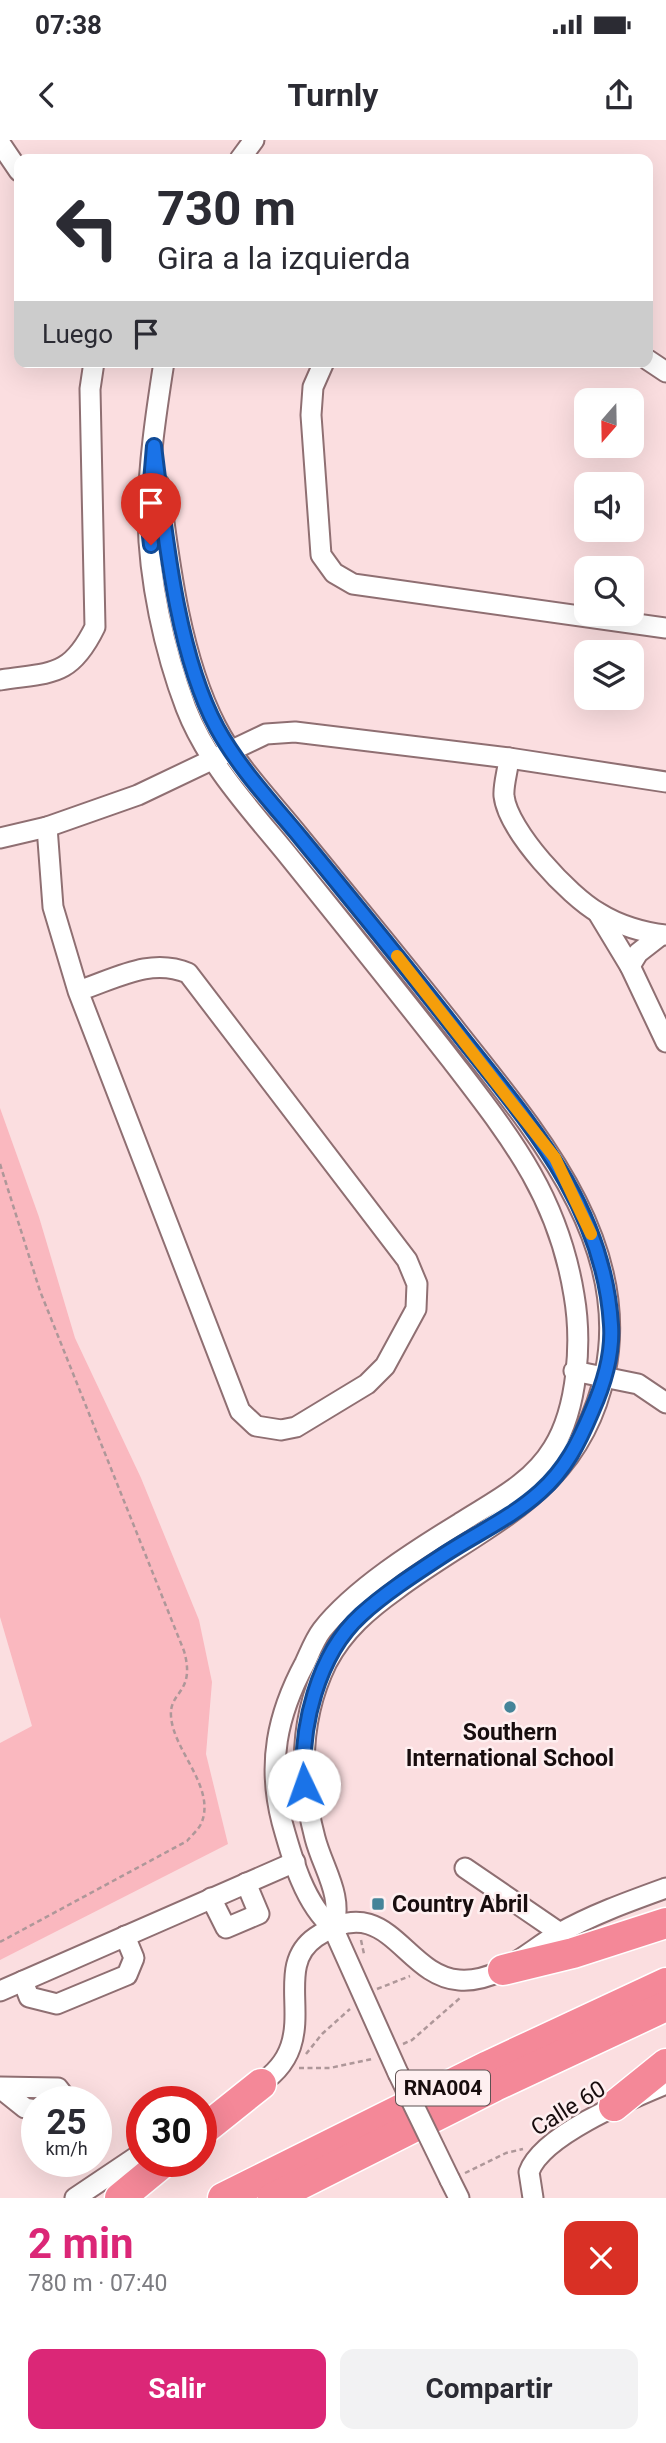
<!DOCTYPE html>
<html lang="es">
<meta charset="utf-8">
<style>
:root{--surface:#fff;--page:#f2f2f3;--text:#2b2b33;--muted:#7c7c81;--accent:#db2777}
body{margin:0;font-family:Roboto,sans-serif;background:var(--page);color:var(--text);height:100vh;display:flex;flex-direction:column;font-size:26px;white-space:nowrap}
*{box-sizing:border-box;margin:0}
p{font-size:23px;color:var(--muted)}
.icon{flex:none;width:38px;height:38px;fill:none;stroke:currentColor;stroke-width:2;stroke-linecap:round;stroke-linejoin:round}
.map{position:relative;height:2058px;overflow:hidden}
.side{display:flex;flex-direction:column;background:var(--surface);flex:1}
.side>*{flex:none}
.top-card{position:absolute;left:14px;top:14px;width:639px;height:214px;border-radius:14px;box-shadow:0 7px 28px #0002;background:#fff;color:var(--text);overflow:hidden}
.needle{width:46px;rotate:200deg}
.controls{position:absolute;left:574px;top:248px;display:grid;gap:14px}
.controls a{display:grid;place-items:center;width:70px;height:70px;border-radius:14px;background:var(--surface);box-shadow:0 7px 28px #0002;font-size:35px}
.speed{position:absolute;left:21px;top:1946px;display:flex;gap:14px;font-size:35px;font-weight:700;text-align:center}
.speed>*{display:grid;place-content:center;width:91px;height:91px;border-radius:50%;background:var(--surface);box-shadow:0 7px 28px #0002;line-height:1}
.speed small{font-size:18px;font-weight:400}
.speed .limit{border:10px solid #d22;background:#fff;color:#111}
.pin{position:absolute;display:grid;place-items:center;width:60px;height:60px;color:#fff;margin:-72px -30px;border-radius:50% 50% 50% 0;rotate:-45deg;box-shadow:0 0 7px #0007}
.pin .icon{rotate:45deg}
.me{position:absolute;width:77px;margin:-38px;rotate:357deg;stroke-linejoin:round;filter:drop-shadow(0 0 5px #0008)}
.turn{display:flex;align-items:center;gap:24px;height:147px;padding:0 28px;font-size:32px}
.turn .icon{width:91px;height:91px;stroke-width:2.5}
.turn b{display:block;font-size:49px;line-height:60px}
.then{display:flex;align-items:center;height:66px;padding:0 28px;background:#0003;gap:14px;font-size:26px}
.round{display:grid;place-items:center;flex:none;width:74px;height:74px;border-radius:14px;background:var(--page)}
.summary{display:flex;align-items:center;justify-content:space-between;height:119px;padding:0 28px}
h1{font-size:42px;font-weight:700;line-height:52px;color:var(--accent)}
.primary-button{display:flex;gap:14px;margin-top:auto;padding:14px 28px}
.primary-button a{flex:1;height:80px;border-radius:14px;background:var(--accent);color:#fff;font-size:28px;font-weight:700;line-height:80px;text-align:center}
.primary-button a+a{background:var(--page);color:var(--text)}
.status{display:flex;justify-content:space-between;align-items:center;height:49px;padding:0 35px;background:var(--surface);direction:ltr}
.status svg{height:19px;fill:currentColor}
header{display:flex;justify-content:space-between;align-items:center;height:91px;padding:0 28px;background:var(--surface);font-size:32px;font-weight:700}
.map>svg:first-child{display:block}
.green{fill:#fab8bf}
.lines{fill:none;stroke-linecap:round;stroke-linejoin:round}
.minor-casing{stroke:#8f6f72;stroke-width:23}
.highway-casing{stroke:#fff;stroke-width:33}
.path{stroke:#ae9799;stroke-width:2.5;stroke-dasharray:5 3.5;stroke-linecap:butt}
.minor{stroke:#fff;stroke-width:19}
.highway{stroke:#f48898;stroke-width:30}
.minor-bridge-casing{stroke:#8f6f72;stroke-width:23;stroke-linecap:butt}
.minor-bridge{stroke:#fff;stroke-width:19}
.route-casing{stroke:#114b97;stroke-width:18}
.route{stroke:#1a73e8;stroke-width:12}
.slow{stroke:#f59e0b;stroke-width:12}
.poi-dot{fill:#458499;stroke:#feeff0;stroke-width:2.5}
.labels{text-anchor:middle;stroke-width:5;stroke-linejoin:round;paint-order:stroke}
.shield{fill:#feeff0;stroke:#5d5152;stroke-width:2}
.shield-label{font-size:21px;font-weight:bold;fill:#180d0e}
.poi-label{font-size:23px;font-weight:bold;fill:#180d0e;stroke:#feeff0}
.street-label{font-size:23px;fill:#180d0e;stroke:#feeff0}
</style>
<div class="status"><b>07:38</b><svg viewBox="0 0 49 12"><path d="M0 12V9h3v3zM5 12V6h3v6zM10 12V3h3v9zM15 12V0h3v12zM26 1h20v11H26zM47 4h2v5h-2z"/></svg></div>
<header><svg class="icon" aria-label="back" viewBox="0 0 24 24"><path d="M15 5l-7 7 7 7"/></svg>Turnly<svg class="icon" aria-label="share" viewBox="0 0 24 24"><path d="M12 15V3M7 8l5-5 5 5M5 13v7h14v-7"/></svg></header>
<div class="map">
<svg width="666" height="2058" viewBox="0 0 666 2058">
<rect width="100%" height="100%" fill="#fbdee0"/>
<polygon class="green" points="0,968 39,1077 75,1198 141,1338 199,1480 212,1542 206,1614 228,1704 0,1820 0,1603 32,1586 0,1477"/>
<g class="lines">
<g class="minor-casing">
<g id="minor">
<polyline points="0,3 19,31"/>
<polyline points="240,19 254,0"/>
<polyline points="648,220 666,232"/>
<path d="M 164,222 C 156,273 148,327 148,378 C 149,440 164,510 186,568 C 208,625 253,672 291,719 C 345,786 399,853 452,921 C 511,998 558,1056 574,1155 C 582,1201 578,1268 553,1308 C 531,1344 494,1361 460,1383 C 416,1410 354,1449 322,1490 C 315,1499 310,1512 305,1523 C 277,1575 267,1624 282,1682 C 292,1718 304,1763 333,1788 L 398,1933"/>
<polyline points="324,222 313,247 311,275 321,415 334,433 353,444 666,488"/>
<path d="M 159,344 C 169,422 180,516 216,586 C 237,627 271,661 299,696 C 352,761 405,825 456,890 C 532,987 633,1100 605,1233 C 580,1354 486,1383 397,1449 C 369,1469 344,1490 327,1522 C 299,1579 299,1638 315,1698 C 323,1729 344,1756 333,1788"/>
<path d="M 0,540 C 51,532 70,538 95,487 L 90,249 L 94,222"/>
<path d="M 509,618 C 508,630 503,645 504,656 C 508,691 569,756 599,773 C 618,785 644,793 666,795"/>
<path d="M 47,687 L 53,767 L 78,851 L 240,1271 L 256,1286 L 281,1290 L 296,1287 L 367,1244 L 385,1226 L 416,1169 L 417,1144 L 407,1120 L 188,833 C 150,817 115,839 78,851"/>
<polyline points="0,698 47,687 138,655 266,594 295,592 509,618 666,642"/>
<polyline points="598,773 630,826 666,902"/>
<polyline points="630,826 638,813 661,795"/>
<polyline points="574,1231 638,1244 666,1263"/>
<polyline points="465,1728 560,1793"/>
<polyline points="211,1758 226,1788 259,1774 246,1743"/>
<polyline points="23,1841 29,1857 57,1864 127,1835 134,1818 125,1796"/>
<polyline points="0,1851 295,1722"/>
<polyline points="0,1947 58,1948 65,1957 64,1962"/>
<polyline points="0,1948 25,1968 37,1970"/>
<path d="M 253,1948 C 332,1904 265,1832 316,1797 C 388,1748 403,1836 459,1840 C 498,1843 527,1812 558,1794 C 591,1775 630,1761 666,1748"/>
<polyline points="450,2040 459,2058"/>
<polyline points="75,2058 142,2013"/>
<path d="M 533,2058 L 529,2032 C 542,1995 630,1959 666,1944"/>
</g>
</g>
<g class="highway-casing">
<g id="highway">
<polyline points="503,1830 573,1813 666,1783"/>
<polyline points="614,1966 666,1924"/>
<polyline points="201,1992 261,1944"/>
<polyline points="120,2058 165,2021"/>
<polyline points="223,2058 488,1926 666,1843"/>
<polyline points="273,2058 495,1946 666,1866"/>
</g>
</g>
<g class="path">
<path d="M 0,1024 L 40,1151 L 184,1511 C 196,1553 169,1551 171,1576 C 173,1611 217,1648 201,1684 C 198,1690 191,1696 187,1701 L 0,1802"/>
<polyline points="361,1800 364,1814"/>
<polyline points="377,1849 410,1836"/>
<polyline points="403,1904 412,1900 460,1858"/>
<polyline points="306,1914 322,1894 350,1869"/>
<polyline points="299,1928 330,1928 372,1919"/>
<polyline points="465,2033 506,2013 523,2009"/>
</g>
<use href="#minor" class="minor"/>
<use href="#highway" class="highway"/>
<g class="minor-bridge-casing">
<polyline id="minor-bridge" points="398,1933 450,2040"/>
</g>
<use href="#minor-bridge" class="minor-bridge"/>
</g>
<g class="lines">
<g class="route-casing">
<path id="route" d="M 151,405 L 148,378 L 154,306 C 165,392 176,512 217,588 C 239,628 271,662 300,697 C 354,763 409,830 462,898 C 531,985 604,1068 611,1185 C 613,1213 603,1246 592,1271 C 579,1302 566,1329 540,1352 C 510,1379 473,1395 439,1418 C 413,1435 384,1454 361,1475 C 317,1515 300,1588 304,1645"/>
</g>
<use href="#route" class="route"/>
<polyline class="slow" points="397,816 555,1018 591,1094"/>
</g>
<g class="poi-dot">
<circle cx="510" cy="1567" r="7"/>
<rect x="371" y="1757" width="14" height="14" rx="3.5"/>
</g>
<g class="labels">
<rect class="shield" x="396" y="1930.5" width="94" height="35" rx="5"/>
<g class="shield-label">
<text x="443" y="1955">RNA004</text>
</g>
<g class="poi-label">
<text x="510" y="1600">Southern<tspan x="510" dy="26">International School</tspan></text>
<text x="392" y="1772" text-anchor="start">Country Abril</text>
</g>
<g class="street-label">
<text transform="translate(568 1968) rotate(-32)" y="8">Calle 60</text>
</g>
</g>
</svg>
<div class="controls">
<a><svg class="needle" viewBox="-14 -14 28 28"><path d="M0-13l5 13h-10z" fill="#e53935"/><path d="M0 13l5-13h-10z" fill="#7c7c81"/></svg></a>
<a><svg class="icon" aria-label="sound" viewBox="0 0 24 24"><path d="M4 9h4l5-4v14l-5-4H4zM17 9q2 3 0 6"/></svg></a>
<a><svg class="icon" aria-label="search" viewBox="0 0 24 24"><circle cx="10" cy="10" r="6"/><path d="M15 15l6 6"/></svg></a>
<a><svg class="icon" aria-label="layers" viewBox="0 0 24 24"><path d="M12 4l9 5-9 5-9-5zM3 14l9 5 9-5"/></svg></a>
</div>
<div class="speed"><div>25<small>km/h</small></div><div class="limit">30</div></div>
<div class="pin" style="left:151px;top:405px;background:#d93025"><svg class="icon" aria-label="arrive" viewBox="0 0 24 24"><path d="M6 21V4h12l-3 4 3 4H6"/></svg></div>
<svg class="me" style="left:304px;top:1645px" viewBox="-20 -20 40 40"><circle r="19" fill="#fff"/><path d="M0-13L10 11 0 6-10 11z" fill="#1a73e8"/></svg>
<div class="top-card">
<div class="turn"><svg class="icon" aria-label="left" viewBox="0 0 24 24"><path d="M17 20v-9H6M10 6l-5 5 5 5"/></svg><div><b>730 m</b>Gira a la izquierda</div></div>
<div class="then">Luego<svg class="icon" aria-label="arrive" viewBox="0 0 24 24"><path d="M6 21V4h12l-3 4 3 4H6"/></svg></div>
</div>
</div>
<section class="side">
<div class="summary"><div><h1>2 min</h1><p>780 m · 07:40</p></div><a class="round" style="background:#d93025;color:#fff"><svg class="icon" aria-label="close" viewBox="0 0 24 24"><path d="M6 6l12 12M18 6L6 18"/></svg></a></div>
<div class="primary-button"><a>Salir</a><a>Compartir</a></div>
</section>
